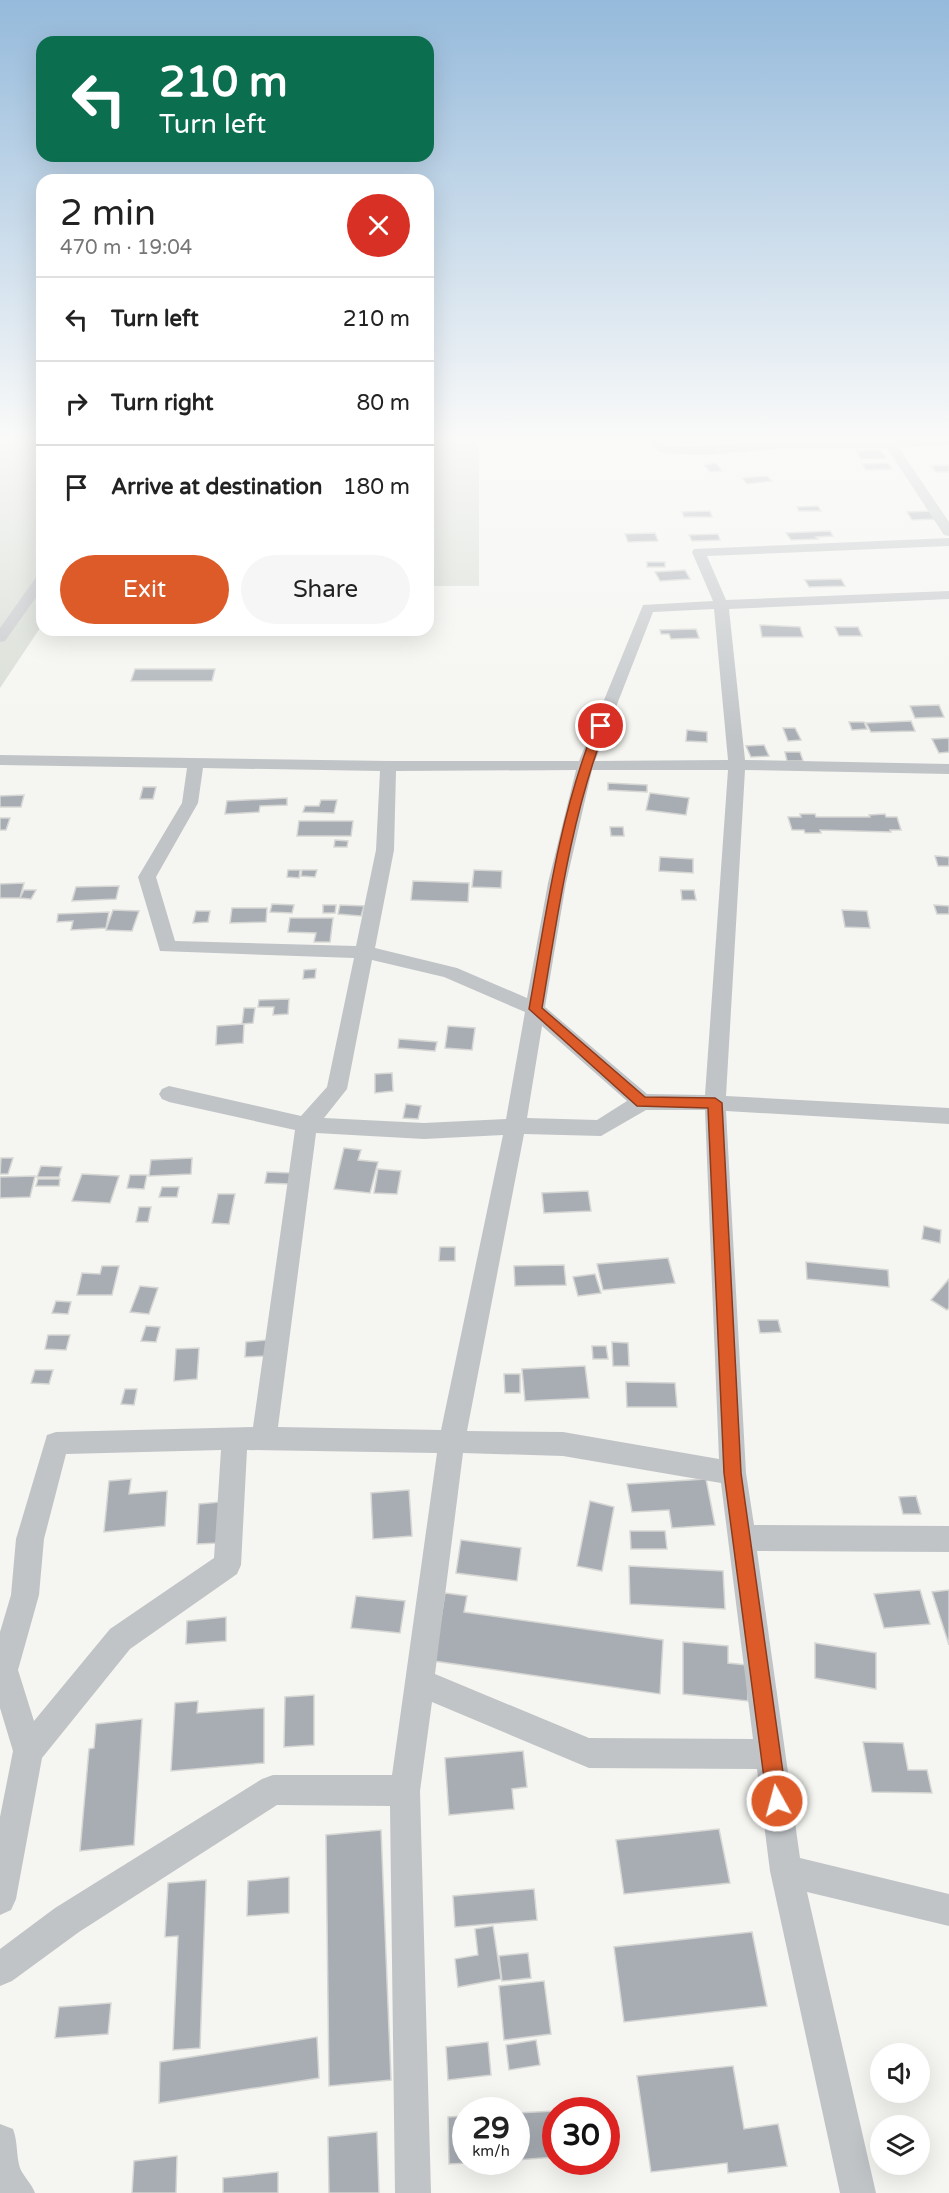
<!DOCTYPE html>
<meta charset="utf-8">
<style>
:root{--surface:#fff;--page:#f6f6f6;--text:#222;--muted:#767676;--line:#e0e0e0;--accent:#dc5b29}
body{margin:0;font-family:"Varela Round",sans-serif;background:var(--page);color:var(--text);height:100vh;display:flex;flex-direction:column;font-size:22px;white-space:nowrap}
*{box-sizing:border-box;margin:0}
p{font-size:20px;color:var(--muted)}
.icon{flex:none;width:33px;height:33px;fill:none;stroke:currentColor;stroke-width:2;stroke-linecap:round;stroke-linejoin:round}
.map{position:relative;flex:1;overflow:hidden}
.sheet{position:absolute;left:36px;top:174px;width:398px;height:462px;display:flex;flex-direction:column;background:var(--surface);border-radius:18px;box-shadow:0 6px 24px #0002}
.sheet>*{flex:none}
.guide{position:absolute;left:36px;top:36px;width:398px;height:126px;border-radius:18px;box-shadow:0 6px 24px #0002;background:#0b6e4f;color:#fff;overflow:hidden}
.controls{position:absolute;left:870px;top:2043px;display:grid;gap:12px}
.controls a{display:grid;place-items:center;width:60px;height:60px;border-radius:50%;background:var(--surface);box-shadow:0 6px 24px #0002;font-size:30px}
.speed{position:absolute;left:452px;top:2097px;display:flex;gap:12px;font-size:30px;font-weight:700;text-align:center}
.speed>*{display:grid;place-content:center;width:78px;height:78px;border-radius:50%;background:var(--surface);box-shadow:0 6px 24px #0002;line-height:1}
.speed small{font-size:15px;font-weight:400}
.speed .limit{border:9px solid #d22;background:#fff;color:#111}
.pin{position:absolute;display:grid;place-items:center;width:51px;height:51px;color:#fff;margin:-26px;border:3px solid #fff;border-radius:50%;box-shadow:0 2px 6px #0007}
.me{position:absolute;width:66px;margin:-33px;rotate:353deg;stroke-linejoin:round;filter:drop-shadow(0 0 4px #0008)}
.turn{display:flex;align-items:center;gap:21px;height:126px;padding:0 24px;font-size:27px}
.turn .icon{width:78px;height:78px;stroke-width:2.5}
.turn b{display:block;font-size:42px;line-height:51px}
.round{display:grid;place-items:center;flex:none;width:63px;height:63px;border-radius:32px;background:var(--page)}
.headline{display:flex;align-items:center;justify-content:space-between;height:102px;padding:0 24px}
h1{font-size:36px;font-weight:600;line-height:45px}
.button{display:flex;gap:12px;margin-top:auto;padding:12px 24px}
.button a{flex:1;height:69px;border-radius:36px;background:var(--accent);color:#fff;font-size:24px;font-weight:600;line-height:69px;text-align:center}
.button a+a{background:var(--page);color:var(--text)}
ul{padding:0;list-style:none}
li{display:flex;align-items:center;gap:18px;height:84px;padding:0 24px;border-top:2px solid var(--line)}
li div{flex:1}
li b{display:block;font-size:22px}
li em{font-style:normal}
.map>svg:first-child{display:block}
.built{fill:#e5e6e5}
.green{fill:#d5dbd2}
.building{fill:#a7adb3;stroke:#d6d6d4;stroke-width:1.5}
.lines{fill:none;stroke-linecap:round;stroke-linejoin:round}
.minor{fill:#c0c4c7;fill-rule:evenodd}
.route{fill:#dc5b29;stroke:#8f3b1b;stroke-width:1.5}
</style>
<div class="map">
<svg width="949" height="2193" viewBox="0 0 949 2193">
<rect width="100%" height="100%" fill="#f5f5f1"/>
<polygon class="built" points="674,436 847,436 685,445"/>
<g class="green">
<polygon points="0,436 42,436 42,625 0,688"/>
<rect x="428" y="436" width="51" height="150"/>
</g>
<g class="building">
<polygon points="880,450 886,458 861,459 856,451"/>
<polygon points="716,463 722,471 710,472 704,465"/>
<polygon points="888,463 892,469 866,470 862,464"/>
<polygon points="949,465 949,472 936,472 931,466"/>
<polygon points="767,476 772,481 747,484 742,478"/>
<polygon points="818,506 821,511 799,511 797,507"/>
<polygon points="710,511 712,517 684,517 682,512"/>
<polygon points="932,511 937,519 912,520 907,512"/>
<polygon points="830,531 833,536 816,537 818,539 791,540 786,533"/>
<polygon points="655,533 658,541 628,542 625,534"/>
<polygon points="718,534 720,540 692,541 689,535"/>
<rect x="647" y="562" width="18" height="5"/>
<polygon points="685,570 690,579 660,581 655,572"/>
<polygon points="841,579 845,586 809,587 805,580"/>
<polygon points="760,625 800,627 803,637 762,637"/>
<polygon points="835,627 858,627 862,636 839,636"/>
<polygon points="696,629 699,638 671,639 669,634 661,634 660,630"/>
<polygon points="151,630 228,630 227,635 149,635"/>
<polygon points="135,669 215,669 212,681 131,681"/>
<polygon points="939,705 944,717 915,718 910,706"/>
<polygon points="911,721 915,731 871,732 866,723"/>
<polygon points="849,722 864,722 867,729 852,730"/>
<polygon points="783,728 795,728 801,740 788,741"/>
<polygon points="687,730 707,732 707,742 686,741"/>
<polygon points="949,738 949,752 939,753 932,739"/>
<polygon points="764,745 769,756 751,757 746,746"/>
<polygon points="785,752 800,752 803,761 787,761"/>
<polygon points="608,783 647,785 647,792 608,790"/>
<polygon points="143,787 156,787 153,799 140,799"/>
<polygon points="650,793 689,798 686,815 646,810"/>
<polygon points="24,795 21,807 0,807 0,796"/>
<polygon points="287,798 287,805 260,806 259,812 225,814 227,801"/>
<polygon points="321,800 337,800 334,813 303,812 305,806 319,806"/>
<polygon points="800,814 815,814 816,817 870,817 869,815 885,814 886,817 897,817 901,830 890,830 891,832 820,830 821,833 805,833 804,830 792,830 788,817 801,817"/>
<polygon points="0,818 10,818 6,830 0,830"/>
<polygon points="299,821 353,821 351,836 297,836"/>
<polygon points="610,827 623,827 624,836 611,836"/>
<polygon points="335,840 348,841 347,847 334,847"/>
<polygon points="935,856 949,857 949,866 938,866"/>
<polygon points="660,857 693,859 693,873 659,871"/>
<polygon points="288,870 300,870 299,878 287,877"/>
<polygon points="302,870 317,870 315,877 301,876"/>
<polygon points="474,870 502,871 501,888 472,887"/>
<polygon points="413,881 469,883 468,902 411,900"/>
<polygon points="24,883 20,898 0,898 0,884"/>
<polygon points="119,886 116,899 72,901 76,887"/>
<polygon points="24,890 36,890 31,899 20,898"/>
<polygon points="681,890 694,890 696,900 682,900"/>
<polygon points="272,904 294,905 292,913 270,912"/>
<polygon points="323,905 336,905 335,913 323,913"/>
<polygon points="340,905 364,906 361,916 338,914"/>
<polygon points="934,905 949,906 949,914 937,914"/>
<polygon points="232,908 267,908 266,922 230,923"/>
<polygon points="113,910 139,911 132,931 106,930"/>
<polygon points="842,910 867,911 870,928 845,927"/>
<polygon points="196,911 210,911 208,922 193,923"/>
<polygon points="109,912 106,928 71,930 73,921 57,922 58,914"/>
<polygon points="290,918 333,918 330,942 314,942 316,933 288,932"/>
<polygon points="316,969 315,978 303,979 304,970"/>
<polygon points="289,999 288,1014 273,1015 274,1007 258,1007 259,1000"/>
<polygon points="244,1008 255,1008 253,1023 242,1024"/>
<polygon points="244,1024 243,1043 216,1045 217,1026"/>
<polygon points="448,1026 475,1028 472,1050 445,1048"/>
<polygon points="399,1039 437,1042 435,1051 398,1048"/>
<polygon points="392,1073 393,1091 375,1093 375,1074"/>
<polygon points="406,1104 421,1106 418,1119 403,1118"/>
<polygon points="344,1148 361,1150 358,1160 378,1162 370,1193 334,1189"/>
<polygon points="1,1158 13,1158 8,1174 0,1174"/>
<polygon points="192,1158 191,1174 149,1176 151,1160"/>
<polygon points="41,1166 62,1167 59,1177 37,1177"/>
<polygon points="378,1169 401,1171 397,1194 374,1193"/>
<polygon points="267,1172 291,1173 290,1184 265,1183"/>
<polygon points="82,1174 119,1176 110,1203 72,1201"/>
<polygon points="130,1175 147,1175 144,1189 127,1188"/>
<polygon points="35,1176 30,1197 0,1198 0,1177"/>
<polygon points="38,1179 60,1179 59,1186 36,1186"/>
<polygon points="162,1187 179,1187 177,1197 159,1197"/>
<polygon points="588,1191 591,1211 544,1213 542,1193"/>
<polygon points="218,1194 235,1194 229,1224 212,1223"/>
<polygon points="139,1207 151,1207 148,1222 136,1222"/>
<polygon points="924,1226 941,1230 940,1243 922,1239"/>
<polygon points="440,1247 455,1247 455,1261 439,1261"/>
<polygon points="668,1258 675,1283 603,1290 597,1264"/>
<polygon points="806,1262 888,1270 889,1287 807,1279"/>
<polygon points="564,1265 566,1285 515,1286 514,1266"/>
<polygon points="102,1266 119,1266 112,1295 77,1295 82,1273 100,1274"/>
<polygon points="595,1274 601,1293 578,1296 573,1277"/>
<polygon points="949,1279 949,1308 947,1310 931,1300"/>
<polygon points="140,1286 158,1288 149,1314 130,1312"/>
<polygon points="56,1301 71,1302 68,1314 52,1313"/>
<polygon points="758,1320 778,1320 781,1332 760,1333"/>
<polygon points="146,1326 160,1327 156,1342 141,1341"/>
<polygon points="48,1335 70,1335 66,1350 45,1349"/>
<polygon points="267,1340 266,1356 245,1357 246,1342"/>
<polygon points="612,1342 628,1343 629,1366 613,1366"/>
<polygon points="592,1346 606,1346 608,1359 593,1359"/>
<polygon points="199,1348 197,1379 174,1381 176,1349"/>
<polygon points="585,1366 589,1398 525,1401 522,1369"/>
<polygon points="35,1370 53,1370 49,1384 31,1383"/>
<polygon points="504,1374 520,1374 520,1393 505,1393"/>
<polygon points="626,1382 675,1383 677,1407 627,1407"/>
<polygon points="125,1389 137,1389 134,1405 121,1404"/>
<polygon points="131,1479 129,1494 167,1491 165,1526 104,1532 109,1481"/>
<polygon points="706,1479 715,1525 672,1528 669,1510 632,1512 627,1484"/>
<polygon points="409,1490 412,1536 373,1539 371,1493"/>
<polygon points="916,1496 921,1514 903,1514 899,1497"/>
<polygon points="590,1501 614,1507 602,1571 577,1566"/>
<polygon points="220,1502 219,1543 197,1544 199,1504"/>
<polygon points="630,1531 665,1531 667,1549 631,1549"/>
<polygon points="461,1540 521,1548 517,1581 456,1573"/>
<polygon points="629,1566 723,1571 725,1609 630,1604"/>
<polygon points="920,1590 930,1624 884,1628 874,1594"/>
<polygon points="949,1590 949,1645 932,1592"/>
<polygon points="445,1593 467,1596 464,1612 663,1640 660,1694 434,1661"/>
<polygon points="356,1596 405,1601 400,1633 351,1628"/>
<polygon points="226,1617 226,1641 186,1644 187,1621"/>
<polygon points="683,1642 728,1646 728,1663 747,1665 748,1701 683,1694"/>
<polygon points="815,1643 876,1653 876,1689 815,1678"/>
<polygon points="314,1695 314,1745 284,1747 285,1697"/>
<polygon points="198,1701 197,1713 264,1708 264,1763 171,1771 175,1703"/>
<polygon points="142,1719 134,1845 80,1851 89,1749 94,1748 96,1724"/>
<polygon points="863,1742 903,1743 908,1770 927,1770 932,1793 872,1792"/>
<polygon points="523,1751 527,1787 512,1789 514,1809 449,1815 445,1758"/>
<polygon points="719,1829 730,1883 624,1894 616,1840"/>
<polygon points="381,1830 391,2080 329,2086 326,1835"/>
<polygon points="289,1877 289,1913 247,1916 248,1881"/>
<polygon points="206,1880 200,2048 173,2050 178,1936 165,1937 168,1883"/>
<polygon points="534,1889 537,1920 455,1927 453,1896"/>
<polygon points="493,1926 501,1979 458,1987 455,1959 478,1955 475,1929"/>
<polygon points="752,1932 767,2006 624,2022 614,1947"/>
<polygon points="528,1953 531,1978 502,1981 499,1956"/>
<polygon points="544,1981 551,2034 504,2040 499,1986"/>
<polygon points="111,2003 108,2034 55,2038 59,2007"/>
<polygon points="317,2037 319,2078 159,2103 160,2062"/>
<polygon points="536,2040 540,2065 509,2070 506,2045"/>
<polygon points="488,2042 491,2075 448,2080 446,2047"/>
<polygon points="733,2066 744,2129 778,2124 787,2166 728,2173 727,2163 651,2172 637,2076"/>
<polygon points="555,2111 555,2157 516,2160 516,2113"/>
<polygon points="465,2116 465,2162 488,2162 449,2164 448,2117"/>
<polygon points="377,2132 379,2193 329,2193 328,2137"/>
<polygon points="177,2156 176,2193 132,2193 134,2161"/>
<polygon points="278,2172 278,2193 223,2193 223,2178"/>
</g>
<g class="lines">
<g class="minor">
<path d="M 646,436 L 659,436 L 666,446 C 707,448 746,442 787,440 C 841,439 895,441 949,437 L 949,445 L 899,448 L 949,522 L 949,536 L 944,535 L 887,448 L 786,448 L 705,455 L 663,453 L 659,452 Z"/>
<path d="M 949,538 L 949,546 L 707,556 L 726,600 L 949,591 L 949,599 L 729,609 L 745,760 L 949,764 L 949,774 L 745,770 L 726,1096 L 949,1108 L 949,1124 L 726,1111 L 746,1473 L 754,1525 L 949,1526 L 949,1552 L 757,1551 L 800,1858 L 949,1894 L 949,1926 L 807,1892 L 876,2193 L 840,2193 L 770,1871 L 757,1769 L 589,1768 L 432,1702 L 420,1791 L 431,2193 L 395,2193 L 390,1806 L 277,1805 L 79,1932 L 12,1981 L 0,1986 L 0,1949 L 55,1908 L 262,1779 L 273,1775 L 392,1775 L 437,1453 L 247,1450 L 241,1565 L 237,1574 L 130,1649 L 42,1758 L 16,1899 L 11,1910 L 0,1915 L 0,1817 L 13,1751 L 0,1708 L 0,1632 L 11,1595 L 16,1539 L 47,1435 L 56,1432 L 253,1427 L 295,1130 L 169,1102 L 162,1099 L 159,1094 L 162,1089 L 169,1086 L 301,1116 L 327,1087 L 354,958 L 160,951 L 138,877 L 182,803 L 187,768 L 0,765 L 0,755 L 388,761 L 579,761 L 643,605 L 713,601 L 692,552 L 694,549 ZM 714,609 L 728,760 L 595,761 L 653,612 ZM 203,768 L 380,771 L 376,850 L 356,946 L 175,941 L 156,877 L 198,803 ZM 576,770 L 548,883 L 527,998 L 457,968 L 375,948 L 394,850 L 396,771 ZM 592,770 L 728,770 L 705,1095 L 647,1094 L 545,1007 L 566,883 ZM 372,960 L 444,977 L 525,1012 L 506,1119 L 424,1123 L 324,1118 L 347,1089 ZM 542,1026 L 627,1101 L 597,1120 L 527,1118 ZM 646,1110 L 705,1110 L 719,1459 L 563,1432 L 467,1431 L 524,1134 L 601,1136 ZM 316,1133 L 424,1139 L 503,1135 L 441,1430 L 278,1427 ZM 221,1450 L 214,1558 L 110,1629 L 34,1721 L 18,1670 L 39,1595 L 44,1539 L 66,1454 ZM 463,1453 L 563,1456 L 721,1483 L 753,1739 L 589,1738 L 435,1674 Z"/>
<polygon points="42,575 42,589 5,641 0,642 0,628 37,576"/>
<path d="M 0,2124 L 13,2129 C 18,2142 16,2155 20,2168 C 23,2176 32,2184 35,2193 L 0,2193 Z"/>
</g>
</g>
<linearGradient id="sky" x2="0" y2="1"><stop stop-color="#95badb"/><stop offset="0.59" stop-color="#fafaf9"/><stop offset="1" stop-color="#fafaf9" stop-opacity="0"/></linearGradient>
<rect width="949" height="743" fill="url(#sky)"/>
<path class="route" d="M 601,723 L 606,726 C 571,816 558,913 542,1008 L 645,1097 L 715,1098 L 722,1103 L 741,1473 L 787,1801 L 784,1808 L 777,1811 L 770,1808 L 767,1801 L 724,1473 L 708,1108 L 637,1106 L 529,1009 C 546,914 559,816 595,726 Z"/>
</svg>
<div class="controls">
<a><svg class="icon" aria-label="sound" viewBox="0 0 24 24"><path d="M4 9h4l5-4v14l-5-4H4zM17 9q2 3 0 6"/></svg></a>
<a><svg class="icon" aria-label="layers" viewBox="0 0 24 24"><path d="M12 4l9 5-9 5-9-5zM3 14l9 5 9-5"/></svg></a>
</div>
<div class="speed"><div>29<small>km/h</small></div><div class="limit">30</div></div>
<div class="pin" style="left:601px;top:726px;background:#d93025"><svg class="icon" aria-label="arrive" viewBox="0 0 24 24"><path d="M6 21V4h12l-3 4 3 4H6"/></svg></div>
<svg class="me" style="left:777px;top:1801px" viewBox="-20 -20 40 40"><circle r="17" fill="#dc5b29" stroke="#fff" stroke-width="3"/><path d="M0-11L8 9 0 5-8 9z" fill="#fff"/></svg>
<div class="guide">
<div class="turn"><svg class="icon" aria-label="left" viewBox="0 0 24 24"><path d="M17 20v-9H6M10 6l-5 5 5 5"/></svg><div><b>210 m</b>Turn left</div></div>
</div>
<section class="sheet">
<div class="headline"><div><h1>2 min</h1><p>470 m · 19:04</p></div><a class="round" style="background:#d93025;color:#fff"><svg class="icon" aria-label="close" viewBox="0 0 24 24"><path d="M6 6l12 12M18 6L6 18"/></svg></a></div>
<ul>
<li><svg class="icon" aria-label="left" viewBox="0 0 24 24"><path d="M17 20v-9H6M10 6l-5 5 5 5"/></svg><div><b>Turn left</b></div><em>210 m</em></li>
<li><svg class="icon" aria-label="right" viewBox="0 0 24 24"><path d="M7 20v-9h11M14 6l5 5-5 5"/></svg><div><b>Turn right</b></div><em>80 m</em></li>
<li><svg class="icon" aria-label="arrive" viewBox="0 0 24 24"><path d="M6 21V4h12l-3 4 3 4H6"/></svg><div><b>Arrive at destination</b></div><em>180 m</em></li>
</ul>
<div class="button"><a>Exit</a><a>Share</a></div>
</section>
</div>
